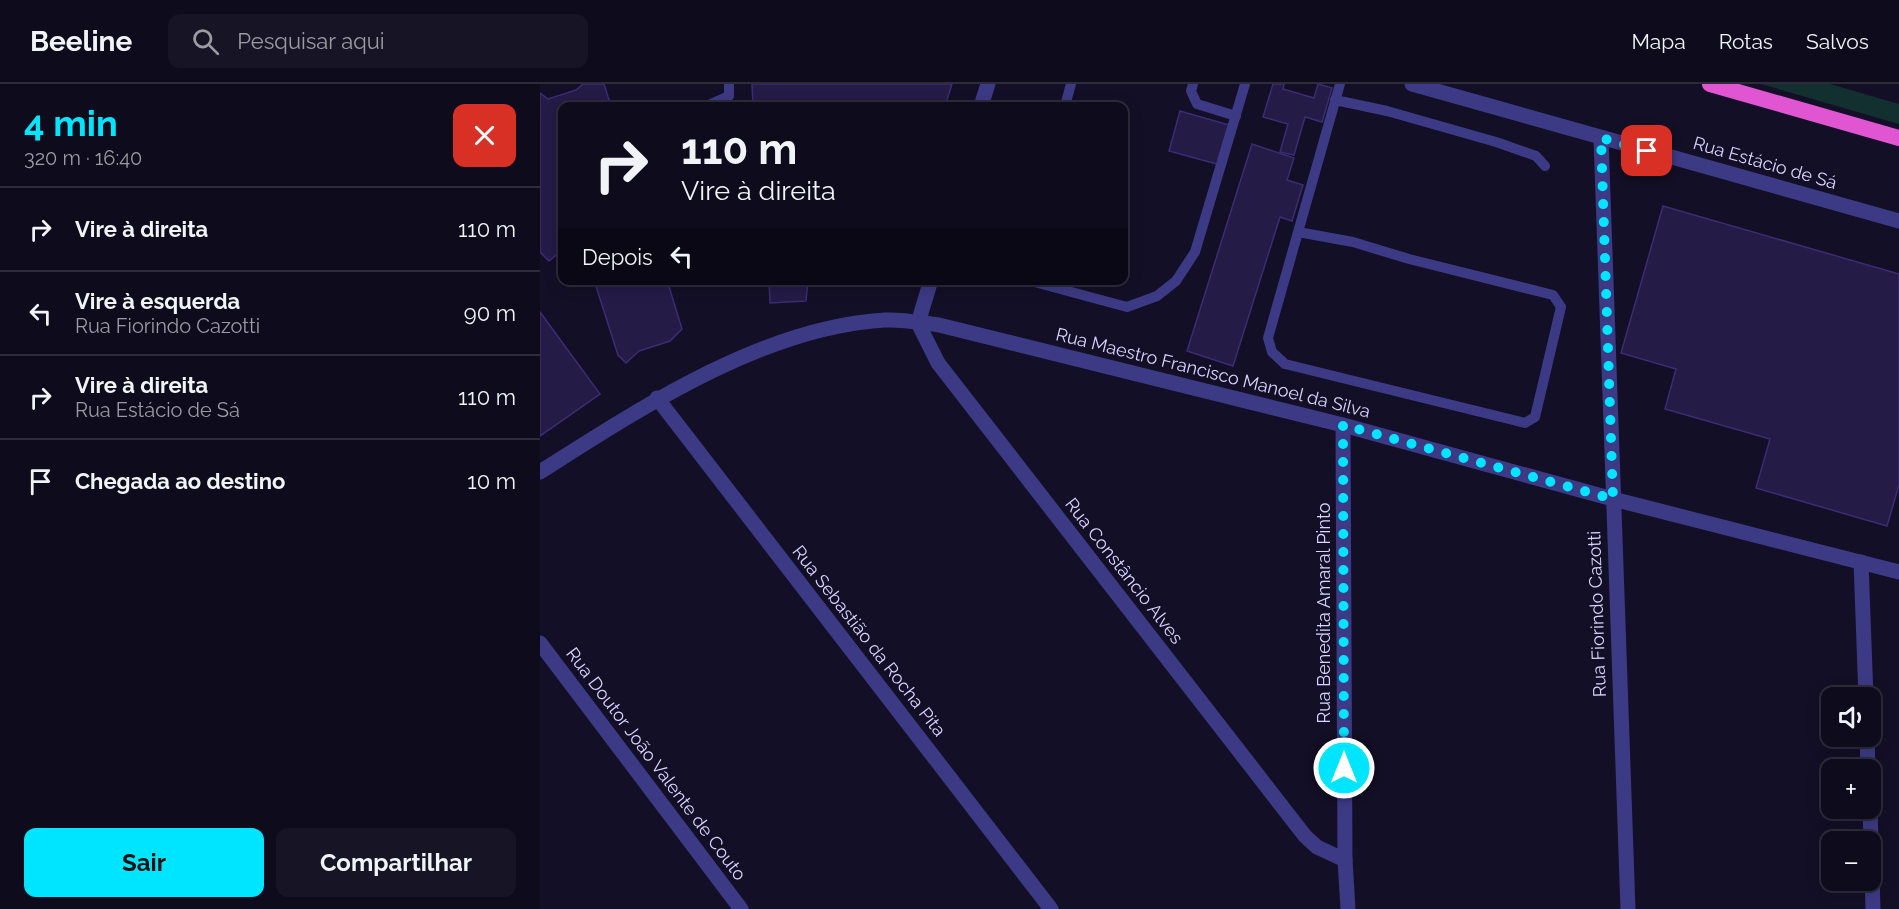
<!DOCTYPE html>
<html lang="pt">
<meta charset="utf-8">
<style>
:root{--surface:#0e0b1c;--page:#171425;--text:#f1f3f6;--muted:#9b9ba3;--line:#2e2b3b;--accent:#00e5ff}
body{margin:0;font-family:Raleway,sans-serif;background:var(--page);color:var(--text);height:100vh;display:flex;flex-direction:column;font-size:22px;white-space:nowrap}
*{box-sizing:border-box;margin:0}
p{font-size:20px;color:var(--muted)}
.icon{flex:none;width:33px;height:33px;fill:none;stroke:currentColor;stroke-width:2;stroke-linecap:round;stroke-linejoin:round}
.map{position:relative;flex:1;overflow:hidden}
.details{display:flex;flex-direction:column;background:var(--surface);width:540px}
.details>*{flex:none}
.guide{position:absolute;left:18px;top:18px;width:570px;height:183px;border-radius:12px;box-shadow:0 3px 15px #0003,0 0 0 2px var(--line);background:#0e0b1c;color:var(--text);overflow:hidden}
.tools{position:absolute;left:1281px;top:603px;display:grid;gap:12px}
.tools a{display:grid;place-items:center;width:60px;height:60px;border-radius:12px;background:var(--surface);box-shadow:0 3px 15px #0003,0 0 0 2px var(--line);font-size:30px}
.pin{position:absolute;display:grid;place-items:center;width:51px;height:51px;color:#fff;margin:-26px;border-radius:12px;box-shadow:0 3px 9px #0006}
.me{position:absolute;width:66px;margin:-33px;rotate:0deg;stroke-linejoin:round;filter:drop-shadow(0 0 4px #0008)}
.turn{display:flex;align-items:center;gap:21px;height:126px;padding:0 24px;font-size:27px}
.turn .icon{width:78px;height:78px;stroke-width:2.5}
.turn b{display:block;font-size:42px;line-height:51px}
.then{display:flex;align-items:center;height:57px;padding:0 24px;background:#0003;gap:12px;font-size:22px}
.round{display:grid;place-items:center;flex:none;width:63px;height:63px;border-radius:12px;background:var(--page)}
.headline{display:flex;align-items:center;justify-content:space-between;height:102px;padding:0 24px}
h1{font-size:36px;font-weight:700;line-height:45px;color:var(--accent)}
.primary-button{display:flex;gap:12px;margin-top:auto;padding:12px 24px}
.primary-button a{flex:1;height:69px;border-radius:12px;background:var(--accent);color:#111;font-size:24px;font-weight:700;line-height:69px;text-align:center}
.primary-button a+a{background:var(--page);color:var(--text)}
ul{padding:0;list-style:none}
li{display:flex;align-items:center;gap:18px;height:84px;padding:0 24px;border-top:2px solid var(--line)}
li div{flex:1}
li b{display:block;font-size:22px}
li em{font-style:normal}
header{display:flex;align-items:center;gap:36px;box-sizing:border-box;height:84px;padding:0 30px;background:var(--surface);border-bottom:2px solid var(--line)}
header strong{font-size:28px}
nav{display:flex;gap:33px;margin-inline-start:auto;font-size:21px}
.search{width:420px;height:54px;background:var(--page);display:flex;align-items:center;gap:15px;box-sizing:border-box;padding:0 21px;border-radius:12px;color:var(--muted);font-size:22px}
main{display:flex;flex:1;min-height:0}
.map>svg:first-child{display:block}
.green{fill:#12302f}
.building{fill:#241b47;stroke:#3b2d73;stroke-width:1.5}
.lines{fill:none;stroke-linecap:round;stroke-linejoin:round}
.service{stroke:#3d3a85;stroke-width:10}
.minor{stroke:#3d3a85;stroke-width:15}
.trunk{stroke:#e055d1;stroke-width:16}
.route{stroke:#00e5ff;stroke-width:10;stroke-dasharray:0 18}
.labels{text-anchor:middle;stroke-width:4.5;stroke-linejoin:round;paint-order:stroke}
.street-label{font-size:18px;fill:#d9d4ff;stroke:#130f26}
</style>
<header>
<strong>Beeline</strong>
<div class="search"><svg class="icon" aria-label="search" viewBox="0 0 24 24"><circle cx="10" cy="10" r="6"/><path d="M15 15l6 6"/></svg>Pesquisar aqui</div>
<nav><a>Mapa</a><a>Rotas</a><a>Salvos</a></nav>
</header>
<main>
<section class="details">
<div class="headline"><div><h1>4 min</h1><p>320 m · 16:40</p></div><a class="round" style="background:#d93025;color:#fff"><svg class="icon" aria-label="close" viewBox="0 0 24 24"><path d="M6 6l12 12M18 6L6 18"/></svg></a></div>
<ul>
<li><svg class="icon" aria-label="right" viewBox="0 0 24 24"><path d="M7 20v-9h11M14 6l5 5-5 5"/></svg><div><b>Vire à direita</b></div><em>110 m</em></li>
<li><svg class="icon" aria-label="left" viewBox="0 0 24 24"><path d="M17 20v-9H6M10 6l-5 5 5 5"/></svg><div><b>Vire à esquerda</b><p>Rua Fiorindo Cazotti</p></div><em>90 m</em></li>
<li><svg class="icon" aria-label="right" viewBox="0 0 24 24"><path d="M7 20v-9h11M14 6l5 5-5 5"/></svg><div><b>Vire à direita</b><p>Rua Estácio de Sá</p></div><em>110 m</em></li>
<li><svg class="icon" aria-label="arrive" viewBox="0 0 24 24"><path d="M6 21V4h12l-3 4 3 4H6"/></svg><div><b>Chegada ao destino</b></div><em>10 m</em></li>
</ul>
<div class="primary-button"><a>Sair</a><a>Compartilhar</a></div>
</section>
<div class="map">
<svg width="1359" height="825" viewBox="0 0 1359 825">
<rect width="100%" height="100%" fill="#130f26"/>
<polygon class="green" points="1221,0 1290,0 1359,20 1359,40"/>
<g class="building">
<polygon points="43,0 64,0 71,22 22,22 22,166 9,177 0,168 0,9 8,15 36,6"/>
<polygon points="212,0 412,0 405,22 213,21"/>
<polygon points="733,0 744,0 743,5 774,14 778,0 792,4 782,38 765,33 754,71 740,68 748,40 723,33"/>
<polygon points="640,27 689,41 677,80 629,67"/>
<polygon points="712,60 754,74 747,96 763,101 752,137 740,133 693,282 647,267"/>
<polygon points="1123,122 1359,190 1359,401 1347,442 1216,404 1230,355 1125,325 1136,285 1081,269"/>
<polygon points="54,196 127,196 142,245 130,257 99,267 86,279 78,271"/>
<polygon points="229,196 268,196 266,217 230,219"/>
<polygon points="0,228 60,310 0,352"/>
</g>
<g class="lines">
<g class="service">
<polyline points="653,0 651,7 657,20 696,32"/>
<polyline points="795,16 847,27 956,58 996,72 1005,82"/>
<polyline points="166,22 189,12 189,0"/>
<polyline points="525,22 531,0"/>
<polyline points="758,148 813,158 869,175 1013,211 1021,223 995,333 985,339 745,280 732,268 728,254 800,0"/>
<polyline points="487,196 587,223 617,212 636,197 655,168 705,0"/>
</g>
<g class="minor">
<polyline points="872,0 1359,137"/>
<polyline points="441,22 448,0"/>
<polyline points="1061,54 1088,825"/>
<polyline points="391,196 378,239 398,279 765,752 777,763 805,776"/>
<polyline points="117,314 511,825"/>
<polyline points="803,341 805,776 808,825"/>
<path d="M 0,388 C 101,324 223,243 345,236 C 362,235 382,239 399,241 L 803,341 L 1073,415 L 1359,488"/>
<polyline points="1321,478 1326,614"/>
<polyline points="0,559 201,825"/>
<polyline points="1327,652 1328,686"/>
<polyline points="1330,724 1333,825"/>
</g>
<polyline class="trunk" points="1170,0 1359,54"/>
</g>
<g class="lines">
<polyline class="route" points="804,684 803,341 1073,415 1061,54 1107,67"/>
</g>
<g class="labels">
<g class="street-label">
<text transform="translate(1225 79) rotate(16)" y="6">Rua Estácio de Sá</text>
<text transform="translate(673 289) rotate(14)" y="6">Rua Maestro Francisco Manoel da Silva</text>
<text transform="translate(584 487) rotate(52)" y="6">Rua Constâncio Alves</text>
<text transform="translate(784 529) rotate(-90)" y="6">Rua Benedita Amaral Pinto</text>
<text transform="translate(1057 530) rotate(-92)" y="6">Rua Fiorindo Cazotti</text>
<text transform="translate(329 557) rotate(52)" y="6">Rua Sebastião da Rocha Pita</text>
<text transform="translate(116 680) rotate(53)" y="6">Rua Doutor João Valente de Couto</text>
</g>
</g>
</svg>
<div class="tools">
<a><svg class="icon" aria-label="sound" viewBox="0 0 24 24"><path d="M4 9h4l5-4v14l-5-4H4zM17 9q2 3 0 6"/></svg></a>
<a>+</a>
<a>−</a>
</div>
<div class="pin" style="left:1107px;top:67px;background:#d93025"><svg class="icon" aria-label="arrive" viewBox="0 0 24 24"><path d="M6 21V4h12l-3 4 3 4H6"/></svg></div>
<svg class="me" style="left:804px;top:684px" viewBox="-20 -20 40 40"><circle r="17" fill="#00e5ff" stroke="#fff" stroke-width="3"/><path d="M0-11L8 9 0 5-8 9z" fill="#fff"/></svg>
<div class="guide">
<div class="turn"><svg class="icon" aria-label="right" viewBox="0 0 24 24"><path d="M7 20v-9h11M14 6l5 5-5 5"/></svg><div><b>110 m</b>Vire à direita</div></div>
<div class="then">Depois<svg class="icon" aria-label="left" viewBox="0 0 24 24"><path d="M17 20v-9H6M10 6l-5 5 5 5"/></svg></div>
</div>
</div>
</main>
